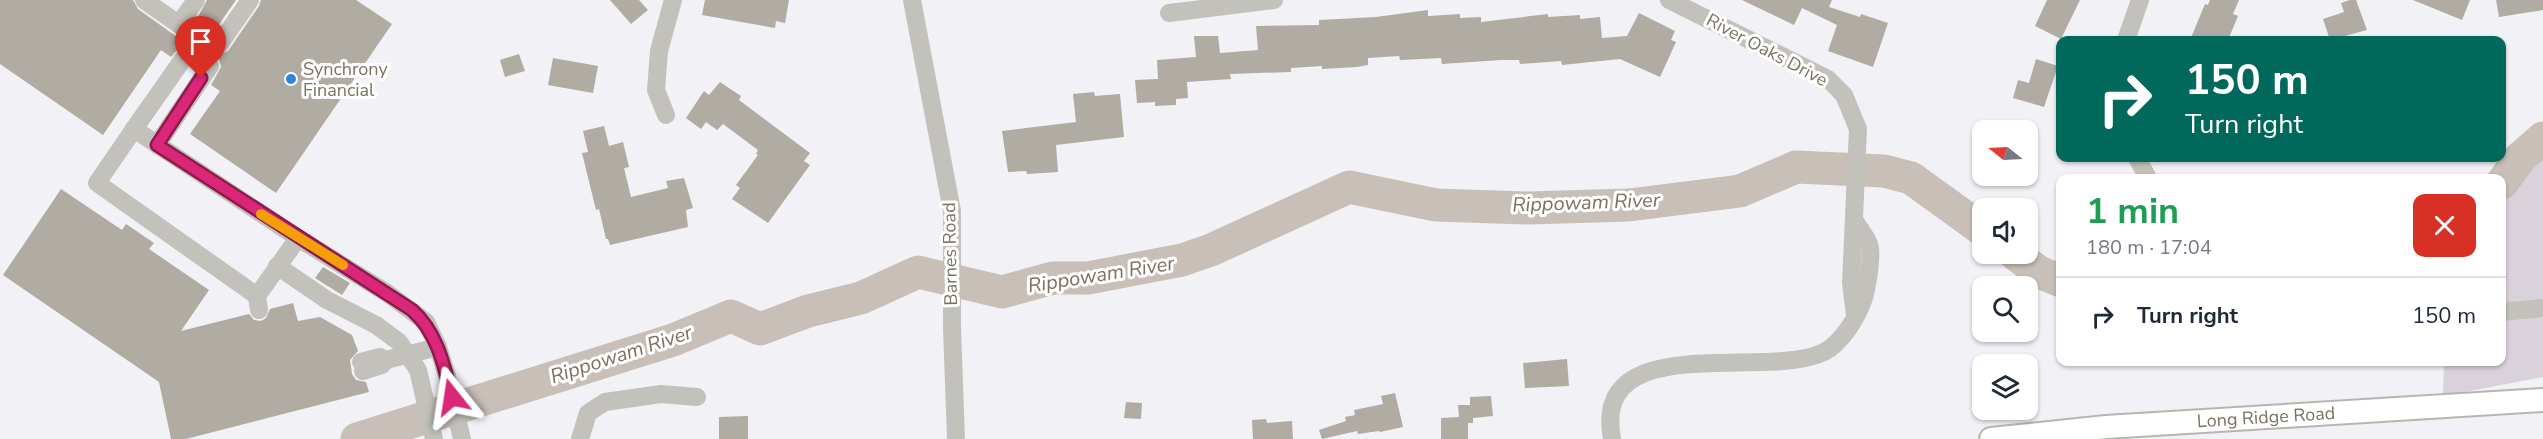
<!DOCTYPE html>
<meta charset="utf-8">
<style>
:root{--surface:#fff;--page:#f2f2f3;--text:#1f2937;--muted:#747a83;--line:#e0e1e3}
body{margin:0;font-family:"Nunito Sans",sans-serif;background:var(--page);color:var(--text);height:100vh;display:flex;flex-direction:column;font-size:22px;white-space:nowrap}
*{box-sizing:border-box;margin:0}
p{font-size:20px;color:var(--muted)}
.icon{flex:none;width:33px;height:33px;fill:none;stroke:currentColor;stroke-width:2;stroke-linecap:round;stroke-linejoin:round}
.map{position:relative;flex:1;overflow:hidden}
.side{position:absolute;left:2056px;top:174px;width:450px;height:192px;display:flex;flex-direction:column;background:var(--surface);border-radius:12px;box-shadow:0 2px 4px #0004}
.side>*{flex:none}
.banner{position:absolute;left:2056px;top:36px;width:450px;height:126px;border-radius:12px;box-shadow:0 2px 4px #0004;background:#00695c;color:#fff;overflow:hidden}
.needle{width:39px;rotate:288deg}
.fabs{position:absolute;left:1972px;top:120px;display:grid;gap:12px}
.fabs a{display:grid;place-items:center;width:66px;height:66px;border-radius:12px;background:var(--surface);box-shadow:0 2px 4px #0004;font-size:30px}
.pin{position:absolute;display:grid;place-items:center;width:51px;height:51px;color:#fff;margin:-62px -26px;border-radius:50% 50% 50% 0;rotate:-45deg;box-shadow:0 0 6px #0007}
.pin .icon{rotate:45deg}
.me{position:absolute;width:66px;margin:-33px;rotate:345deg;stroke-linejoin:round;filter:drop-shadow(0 0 4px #0008)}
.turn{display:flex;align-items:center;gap:21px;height:126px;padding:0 30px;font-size:27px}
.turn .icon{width:78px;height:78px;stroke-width:2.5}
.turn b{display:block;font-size:42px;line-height:51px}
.round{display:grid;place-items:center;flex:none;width:63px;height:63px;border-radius:12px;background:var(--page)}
.summary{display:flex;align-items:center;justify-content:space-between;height:102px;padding:0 30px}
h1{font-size:36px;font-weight:700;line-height:45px;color:#1e9e55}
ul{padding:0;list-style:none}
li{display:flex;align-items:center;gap:18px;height:78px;padding:0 30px;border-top:2px solid var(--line)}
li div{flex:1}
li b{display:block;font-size:22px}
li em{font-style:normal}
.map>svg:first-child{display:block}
.green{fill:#dad2db}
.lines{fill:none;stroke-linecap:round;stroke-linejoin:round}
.river{stroke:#c7bfb8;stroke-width:33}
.building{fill:#b0aba3}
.major-casing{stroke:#b7b5af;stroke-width:26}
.minor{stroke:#c3c1bb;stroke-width:18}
.major{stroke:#fff;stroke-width:22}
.route-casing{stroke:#8e194d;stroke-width:15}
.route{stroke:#db2777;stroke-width:10}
.slow{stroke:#f59e0b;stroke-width:10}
.poi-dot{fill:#2d86d9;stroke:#fff;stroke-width:2}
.labels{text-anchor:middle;stroke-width:6;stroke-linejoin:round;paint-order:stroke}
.street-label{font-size:18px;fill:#7a7361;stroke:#fff}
.poi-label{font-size:18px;fill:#7a7361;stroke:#fff;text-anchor:start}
.water-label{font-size:20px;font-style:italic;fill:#7e6f61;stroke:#fff}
</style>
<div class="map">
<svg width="2543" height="439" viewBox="0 0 2543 439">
<rect width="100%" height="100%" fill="#f2f1f5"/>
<polygon class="green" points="2543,135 2543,377 2443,396 2444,362 2502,362 2502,178 2494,178"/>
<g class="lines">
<g class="river">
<polyline points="2502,183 2520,158 2543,138"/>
<polyline points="2015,254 2039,272 2061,281"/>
<polyline points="357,439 673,340 731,316 760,329 808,311 861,298 918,272 1002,292 1053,278 1088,278 1182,260 1211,250 1349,187 1436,205 1529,208 1629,205 1740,191 1796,167 1884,171 1911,178 1983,230"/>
</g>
</g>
<g class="building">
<polygon points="0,0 133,0 138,9 184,42 171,57 161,50 103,135 0,64"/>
<polygon points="207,0 236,0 213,33 195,22"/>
<polygon points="261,0 356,0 392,24 276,193 190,134 220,91 211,85 221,67 218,56 228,51 259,6"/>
<polygon points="610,0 639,0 648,10 631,24"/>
<polygon points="705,0 789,0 785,23 776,21 775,28 702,15"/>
<polygon points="1742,0 1832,0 1829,7 1860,17 1861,14 1888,23 1873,67 1828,51 1837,25 1802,8 1794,25"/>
<polygon points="2047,0 2080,0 2061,39 2035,26"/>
<polygon points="2210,0 2239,0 2233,14 2238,16 2228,40 2190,40 2205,4 2208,5"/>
<polygon points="2350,0 2356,0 2367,30 2330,40 2323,19 2344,12 2341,3"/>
<polygon points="2413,0 2470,0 2462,20"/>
<polygon points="2496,0 2543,0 2543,10 2499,17"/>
<polygon points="1428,10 1428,16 1460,14 1460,18 1481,17 1481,22 1548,14 1548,17 1580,15 1580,19 1600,17 1602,38 1627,36 1639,13 1675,31 1671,40 1676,42 1660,77 1620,59 1562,65 1561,61 1520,64 1519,60 1501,60 1442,64 1441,58 1400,60 1399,56 1368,58 1368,65 1357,67 1322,69 1322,66 1291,68 1291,72 1230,74 1231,79 1187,82 1188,98 1176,99 1176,105 1155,106 1155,102 1137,103 1135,80 1158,79 1157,60 1196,57 1194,36 1218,36 1220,53 1258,50 1256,26 1319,25 1319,20 1376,17"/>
<polygon points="519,54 525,71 505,77 500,60"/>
<polygon points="553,58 598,66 593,93 548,85"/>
<polygon points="2036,59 2058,66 2044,107 2013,98 2018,80 2029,83"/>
<polygon points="720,82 741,96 739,100 810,153 804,161 810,165 768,223 732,199 740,188 736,185 758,155 756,154 758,150 723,124 717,130 706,122 701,129 686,118 704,91 709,95"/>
<polygon points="1094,92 1095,96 1120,94 1124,137 1056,145 1058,172 1027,174 1026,171 1008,172 1002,131 1076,122 1073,94"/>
<polygon points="604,126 609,146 623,142 629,167 624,168 631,197 668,188 666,181 684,178 693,208 686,210 688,227 610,245 608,239 606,239 599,209 596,210 582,153 588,152 583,131"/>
<polygon points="61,189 122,230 126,224 154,243 149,249 209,290 181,331 249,314 254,320 261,321 266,318 270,309 293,303 298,321 320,317 352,335 358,351 350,360 352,374 356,380 366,382 369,392 186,439 171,439 159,382 3,275"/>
<polygon points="323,267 350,283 342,295 315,278"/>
<polygon points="1567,359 1569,386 1525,388 1523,363"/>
<polygon points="1395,393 1403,427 1380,432 1379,431 1358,434 1357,431 1322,439 1319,430 1346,421 1345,417 1355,415 1354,410 1383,404 1381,396"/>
<polygon points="1491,396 1493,416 1473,418 1473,423 1468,423 1468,439 1441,439 1441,418 1459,417 1458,405 1470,405 1470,397"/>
<polygon points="1126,402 1142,403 1141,419 1124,418"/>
<polygon points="748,416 748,439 719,439 719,417"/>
<polygon points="1266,419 1267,423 1292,421 1293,439 1253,439 1252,420"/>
</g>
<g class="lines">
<g class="major-casing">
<g id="major">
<path id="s1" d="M 1991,439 L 2106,427 L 2543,400"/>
</g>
</g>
<g class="minor">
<polyline points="144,0 207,44"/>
<polyline points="912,0 952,211 952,328 956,439"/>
<polyline points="1669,0 1828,79 1844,95 1858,129 1851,283 1855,315"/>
<polyline points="1169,13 1274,0"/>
<polyline points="179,24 196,0"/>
<polyline points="2126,40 2140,0"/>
<polyline points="666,115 656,90 659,51 673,0"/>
<polyline points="134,129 188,52 202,50 207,44 219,45 250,0"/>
<polyline points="157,145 210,66 202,50"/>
<polyline points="2137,158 2148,178"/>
<polyline points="277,266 327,300 376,325 399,342 418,370 434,439"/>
<polyline points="257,296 97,183 134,129 298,238 387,293 426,322 438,347 447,376 462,439"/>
<polyline points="259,310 257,296 298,238"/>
<polyline points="2502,312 2543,308"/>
<polyline points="386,360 438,347"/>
<polyline points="361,362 380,357 386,360 382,365 363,371"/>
<polyline points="580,439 588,413 605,402 661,394 697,397"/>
<path d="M 1612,439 C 1591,327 1766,381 1824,352 C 1842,343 1858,316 1864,298 C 1867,287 1873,254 1869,244 C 1866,236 1859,228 1855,221"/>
</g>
<use href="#major" class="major"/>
</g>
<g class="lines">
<g class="route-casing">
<path id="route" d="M 201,78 L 157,145 L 412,310 C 437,332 444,365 452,397"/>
</g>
<use href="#route" class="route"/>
<polyline class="slow" points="261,214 343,265"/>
</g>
<circle class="poi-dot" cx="291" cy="79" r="6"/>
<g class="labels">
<g class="street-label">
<text transform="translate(1767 50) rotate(28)" y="6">River Oaks Drive</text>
<text transform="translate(950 254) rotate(-91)" y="6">Barnes Road</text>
<text dy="6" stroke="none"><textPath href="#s1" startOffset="276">Long Ridge Road</textPath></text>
</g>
<g class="poi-label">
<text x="303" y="75">Synchrony<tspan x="303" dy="21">Financial</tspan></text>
</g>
<g class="water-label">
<text transform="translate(1586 202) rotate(-2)" y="7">Rippowam River</text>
<text transform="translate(1101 274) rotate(-9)" y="7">Rippowam River</text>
<text transform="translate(621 354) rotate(-18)" y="7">Rippowam River</text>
</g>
</g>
</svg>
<div class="fabs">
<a><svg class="needle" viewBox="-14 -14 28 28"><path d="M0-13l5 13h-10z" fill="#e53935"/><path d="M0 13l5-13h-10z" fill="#747a83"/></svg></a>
<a><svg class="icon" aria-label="sound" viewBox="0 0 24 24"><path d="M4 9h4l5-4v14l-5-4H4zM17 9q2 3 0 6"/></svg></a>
<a><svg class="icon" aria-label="search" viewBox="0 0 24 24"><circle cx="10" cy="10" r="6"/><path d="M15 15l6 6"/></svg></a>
<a><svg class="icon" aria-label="layers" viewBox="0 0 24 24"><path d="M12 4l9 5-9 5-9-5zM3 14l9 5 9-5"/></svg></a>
</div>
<div class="pin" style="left:201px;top:78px;background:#d93025"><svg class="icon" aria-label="arrive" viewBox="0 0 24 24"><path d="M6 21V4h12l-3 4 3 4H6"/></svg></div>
<svg class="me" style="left:452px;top:397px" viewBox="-20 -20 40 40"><path d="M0-17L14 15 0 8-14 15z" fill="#db2777" stroke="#fff" stroke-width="4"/></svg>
<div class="banner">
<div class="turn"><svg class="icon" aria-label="right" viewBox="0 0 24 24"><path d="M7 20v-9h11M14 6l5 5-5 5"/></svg><div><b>150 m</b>Turn right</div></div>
</div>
<section class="side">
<div class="summary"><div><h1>1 min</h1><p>180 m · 17:04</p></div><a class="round" style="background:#d93025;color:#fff"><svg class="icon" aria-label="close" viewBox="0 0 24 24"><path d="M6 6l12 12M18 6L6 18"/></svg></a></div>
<ul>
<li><svg class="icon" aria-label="right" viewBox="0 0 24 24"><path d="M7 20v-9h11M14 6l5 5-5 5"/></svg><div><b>Turn right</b></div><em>150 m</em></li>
</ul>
</section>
</div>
